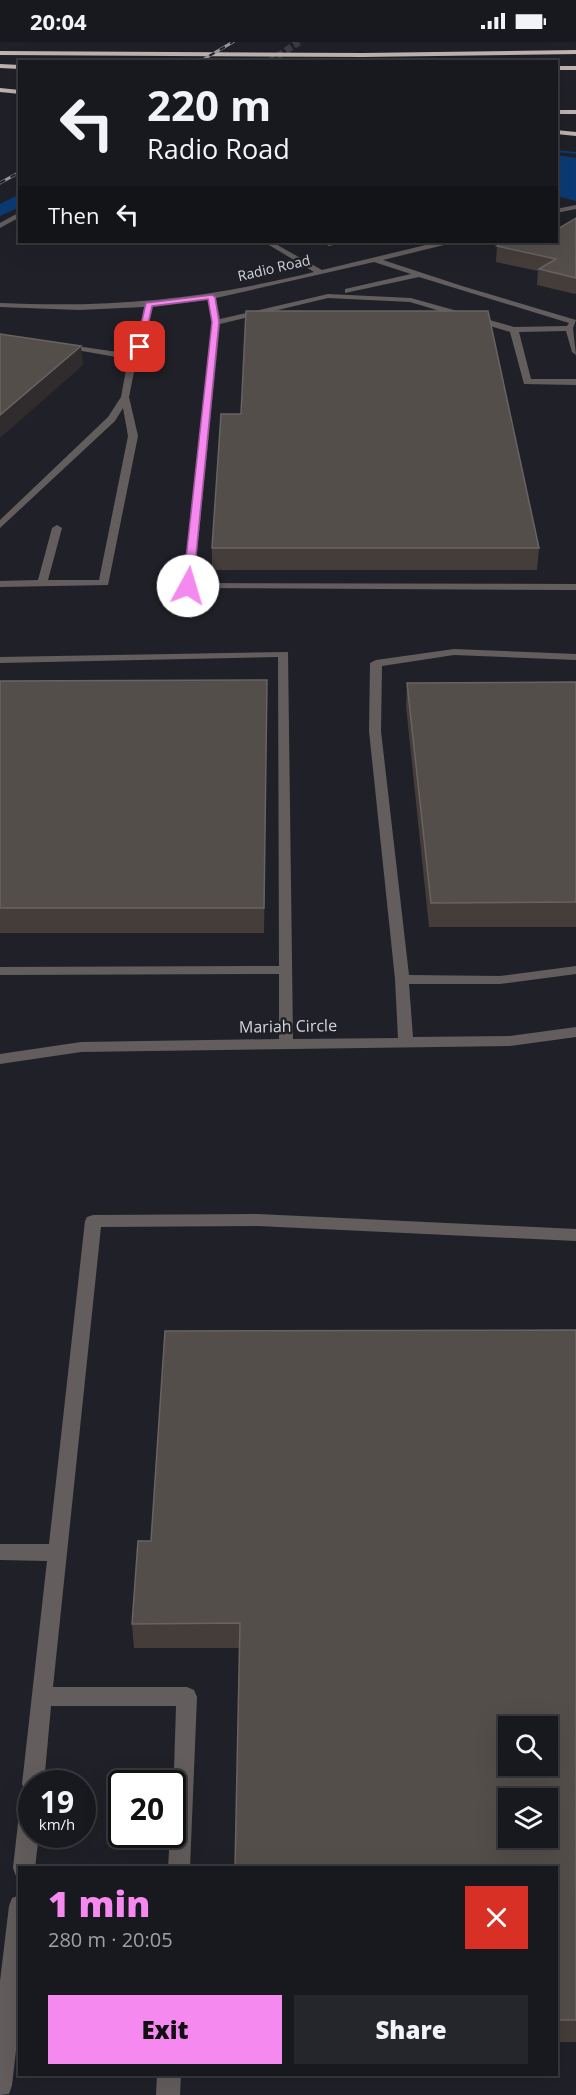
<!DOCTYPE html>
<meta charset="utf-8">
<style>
:root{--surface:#18191e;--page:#25262b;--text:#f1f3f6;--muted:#9fa0a4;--line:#36383c;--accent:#f589ef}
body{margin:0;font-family:"Open Sans",sans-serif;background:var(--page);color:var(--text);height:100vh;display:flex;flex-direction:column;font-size:22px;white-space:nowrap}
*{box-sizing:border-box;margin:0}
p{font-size:20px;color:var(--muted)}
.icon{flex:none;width:33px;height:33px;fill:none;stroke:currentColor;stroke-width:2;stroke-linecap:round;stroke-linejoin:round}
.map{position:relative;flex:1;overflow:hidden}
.drawer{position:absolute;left:18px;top:1824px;width:540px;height:210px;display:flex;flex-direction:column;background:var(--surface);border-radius:0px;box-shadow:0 6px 24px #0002,0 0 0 2px var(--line)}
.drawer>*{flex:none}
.banner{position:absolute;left:18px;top:18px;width:540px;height:183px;border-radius:0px;box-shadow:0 6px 24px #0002,0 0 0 2px var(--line);background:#18191e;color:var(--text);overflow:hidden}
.tools{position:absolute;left:498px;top:1674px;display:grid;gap:12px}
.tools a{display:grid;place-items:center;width:60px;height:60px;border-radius:0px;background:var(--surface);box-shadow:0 6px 24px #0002,0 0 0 2px var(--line);font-size:30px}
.speed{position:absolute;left:18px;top:1728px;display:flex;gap:12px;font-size:30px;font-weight:700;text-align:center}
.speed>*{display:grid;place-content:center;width:78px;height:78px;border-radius:50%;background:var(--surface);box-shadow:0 6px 24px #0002,0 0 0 2px var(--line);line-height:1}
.speed small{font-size:15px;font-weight:400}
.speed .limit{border:3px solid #111;border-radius:9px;background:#fff;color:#111}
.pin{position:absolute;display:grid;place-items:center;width:51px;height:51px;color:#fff;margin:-26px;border-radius:12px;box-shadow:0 3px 9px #0006}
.me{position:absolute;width:66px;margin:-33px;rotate:6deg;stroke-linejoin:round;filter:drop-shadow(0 0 4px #0008)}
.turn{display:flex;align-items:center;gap:21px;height:126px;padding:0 30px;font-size:27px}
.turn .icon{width:78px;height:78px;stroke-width:2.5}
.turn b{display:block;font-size:42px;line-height:51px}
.then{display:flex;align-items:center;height:57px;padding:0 30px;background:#0003;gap:12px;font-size:22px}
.round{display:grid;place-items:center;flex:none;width:63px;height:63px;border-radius:0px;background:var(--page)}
.head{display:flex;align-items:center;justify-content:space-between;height:102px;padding:0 30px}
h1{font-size:36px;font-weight:800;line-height:45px;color:var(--accent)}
.button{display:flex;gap:12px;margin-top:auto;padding:12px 30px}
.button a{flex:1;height:69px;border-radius:0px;background:var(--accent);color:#111;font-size:24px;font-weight:800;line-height:69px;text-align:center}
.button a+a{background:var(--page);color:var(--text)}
.status{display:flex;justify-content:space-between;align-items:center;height:42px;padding:0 30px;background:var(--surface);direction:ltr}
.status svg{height:16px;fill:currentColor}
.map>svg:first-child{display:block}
.water{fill:#0b3b75}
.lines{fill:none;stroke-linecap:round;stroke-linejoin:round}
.stream{fill:#0b3b75;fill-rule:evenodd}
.canal{fill:#0b3b75;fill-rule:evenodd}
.minor-tunnel{stroke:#3b3c43;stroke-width:7;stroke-dasharray:7 3;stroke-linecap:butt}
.minor{fill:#635e5d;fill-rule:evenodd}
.highway{fill:#bfb4b0;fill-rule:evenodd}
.rail-casing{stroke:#97989e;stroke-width:3}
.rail{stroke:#202128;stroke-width:2;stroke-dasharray:6;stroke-linecap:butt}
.wall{fill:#453d3a}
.shaded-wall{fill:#302b2c}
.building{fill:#544e4b;stroke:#686362;stroke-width:1.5;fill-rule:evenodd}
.route{fill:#f589ef;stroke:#9f599b;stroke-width:1.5}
.labels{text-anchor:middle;stroke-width:5;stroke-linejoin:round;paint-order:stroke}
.far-street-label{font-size:14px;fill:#d5d6db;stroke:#202128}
.street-label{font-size:16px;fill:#d5d6db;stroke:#202128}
</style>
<div class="status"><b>20:04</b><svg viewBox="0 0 49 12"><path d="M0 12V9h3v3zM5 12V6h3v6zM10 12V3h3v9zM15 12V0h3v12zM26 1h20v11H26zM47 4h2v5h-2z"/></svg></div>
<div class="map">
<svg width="576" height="2053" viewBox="0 0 576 2053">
<rect width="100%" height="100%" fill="#202128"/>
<polygon class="water" points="557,113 576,116 576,159 557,154"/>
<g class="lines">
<polygon class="stream" points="556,108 576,110 576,112 556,110"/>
<polygon class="canal" points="20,152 20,165 0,174 0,162"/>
<polyline class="minor-tunnel" points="269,20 299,0"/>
<g class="minor">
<polygon points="576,163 576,167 556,171 556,167"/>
<polygon points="20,170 20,175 0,186 0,181"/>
<path d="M 264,200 L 272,200 L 322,228 L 438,200 L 448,200 L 448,202 L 383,218 L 462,244 L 576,278 L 573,286 L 576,313 L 572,310 L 566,289 L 519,290 L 531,337 L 576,337 L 576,343 L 524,342 L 510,290 L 410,260 L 328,256 L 220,282 L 194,541 L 576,542 L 576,548 L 184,546 L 212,280 L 208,258 L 153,265 L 144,305 L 137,315 L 129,355 L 138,394 L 108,543 L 0,545 L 0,539 L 38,538 L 52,486 L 57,483 L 62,486 L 48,538 L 99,538 L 128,394 L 123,366 L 115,379 L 0,486 L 0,478 L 108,375 L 121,355 L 128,317 L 59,305 L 63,302 L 131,312 L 136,305 L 144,265 L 79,268 L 0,265 L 0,261 C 113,266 204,257 314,230 ZM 374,220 L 411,232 L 345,247 L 345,251 L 419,235 L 569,281 L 567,284 L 514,285 L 411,256 L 328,252 L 220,277 L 216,256 Z"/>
<polygon points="321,200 346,200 329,204"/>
<polygon points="454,607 576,612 576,618 454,613 382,624 381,689 409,933 500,934 576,924 576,932 500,942 409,942 413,995 510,994 576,985 576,995 510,1004 81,1010 0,1022 0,1012 81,1000 279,997 279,932 0,933 0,925 279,924 278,615 0,621 0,615 288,610 293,997 398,996 395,937 369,689 370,621 376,618"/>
<polygon points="258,1172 576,1187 576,1199 258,1184 101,1185 53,1645 187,1645 194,1648 197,1655 190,1826 168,1826 170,1792 172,1792 176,1664 51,1664 44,1742 32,1742 32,1792 39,1792 35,1826 20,1826 20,1835 16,1834 13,1826 21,1754 24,1747 22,1742 47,1519 0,1518 0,1502 49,1502 85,1179 87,1175 93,1173"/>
<polygon points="20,1853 20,1974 12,2043 9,2052 0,2053 0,1939 9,1864 12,1856"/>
<polygon points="157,2032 181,2032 180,2053 156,2053"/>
</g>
<g class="highway">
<polygon points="576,8 576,12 363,15 0,13 0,9 363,11"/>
<polygon points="0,22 20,23 20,27 0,26"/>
<rect x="556" y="24" width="20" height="4"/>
<polygon points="0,46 20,48 20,52 0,50"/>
<rect x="556" y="68" width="20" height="4"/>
<polygon points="556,88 576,90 576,94 556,92"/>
</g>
<g class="rail-casing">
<g id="rail">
<polyline points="199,20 233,0"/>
<polyline points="0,141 20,130"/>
</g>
</g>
<use href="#rail" class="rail"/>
</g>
<g class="wall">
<polygon points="576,176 576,251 575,252 537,243 538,229 496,220 497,204 556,200"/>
<polygon points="212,506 539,506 537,528 212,528"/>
<polygon points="267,638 264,891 0,891 0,639"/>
<polygon points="576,640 576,885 429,885 406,664 407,641"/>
<polygon points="576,1288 576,2000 556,2000 556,1826 239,1606 134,1606 132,1582 151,1499"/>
</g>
<g class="shaded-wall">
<polygon points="81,304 83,323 0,396 0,373"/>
<polygon points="267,638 267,662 264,891 264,866"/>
</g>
<g class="building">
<polygon points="576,176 576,236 539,227 556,217 497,204 506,200 556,200 556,188"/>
<polygon points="246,269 488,269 539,506 212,506 221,372 241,372"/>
<polygon points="0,292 81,304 0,373"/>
<polygon points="267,638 264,866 0,866 0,639"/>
<polygon points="576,640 576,860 431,861 407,641"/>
<path d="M 576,1288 L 576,1978 L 556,1978 L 556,1826 L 235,1826 L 240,1581 L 132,1582 L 138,1499 L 151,1499 L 165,1289 ZM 508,1684 L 548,1684 L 548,1724 L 508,1724 ZM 508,1756 L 548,1756 L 548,1796 L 508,1796 Z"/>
</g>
<polygon class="route" points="212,253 215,255 219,280 193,544 188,547 183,544 212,280 208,257 152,264 143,305 140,308 136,305 146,261"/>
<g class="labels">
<g class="far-street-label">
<text transform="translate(274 226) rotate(-13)" y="5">Radio Road</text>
</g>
<g class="street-label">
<text transform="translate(288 984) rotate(-1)" y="6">Mariah Circle</text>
</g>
</g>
</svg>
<div class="tools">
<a><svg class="icon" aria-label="search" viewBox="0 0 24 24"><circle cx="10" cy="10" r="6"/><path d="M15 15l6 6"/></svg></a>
<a><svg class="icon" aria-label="layers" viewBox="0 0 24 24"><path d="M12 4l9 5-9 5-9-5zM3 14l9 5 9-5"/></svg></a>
</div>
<div class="speed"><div>19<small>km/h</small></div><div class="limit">20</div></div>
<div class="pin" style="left:140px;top:305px;background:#d93025"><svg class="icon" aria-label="arrive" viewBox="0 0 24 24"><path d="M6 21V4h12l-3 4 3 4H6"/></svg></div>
<svg class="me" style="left:188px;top:544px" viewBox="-20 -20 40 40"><circle r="19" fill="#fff"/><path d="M0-13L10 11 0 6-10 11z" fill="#f589ef"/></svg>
<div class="banner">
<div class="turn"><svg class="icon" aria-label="left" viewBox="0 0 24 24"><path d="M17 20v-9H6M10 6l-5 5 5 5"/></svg><div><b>220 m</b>Radio Road</div></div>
<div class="then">Then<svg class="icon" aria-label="left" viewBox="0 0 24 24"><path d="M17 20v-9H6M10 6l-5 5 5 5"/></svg></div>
</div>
<section class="drawer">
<div class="head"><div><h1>1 min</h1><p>280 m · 20:05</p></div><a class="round" style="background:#d93025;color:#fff"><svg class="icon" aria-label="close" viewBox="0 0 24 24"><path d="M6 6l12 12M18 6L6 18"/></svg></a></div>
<div class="button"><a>Exit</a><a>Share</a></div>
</section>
</div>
